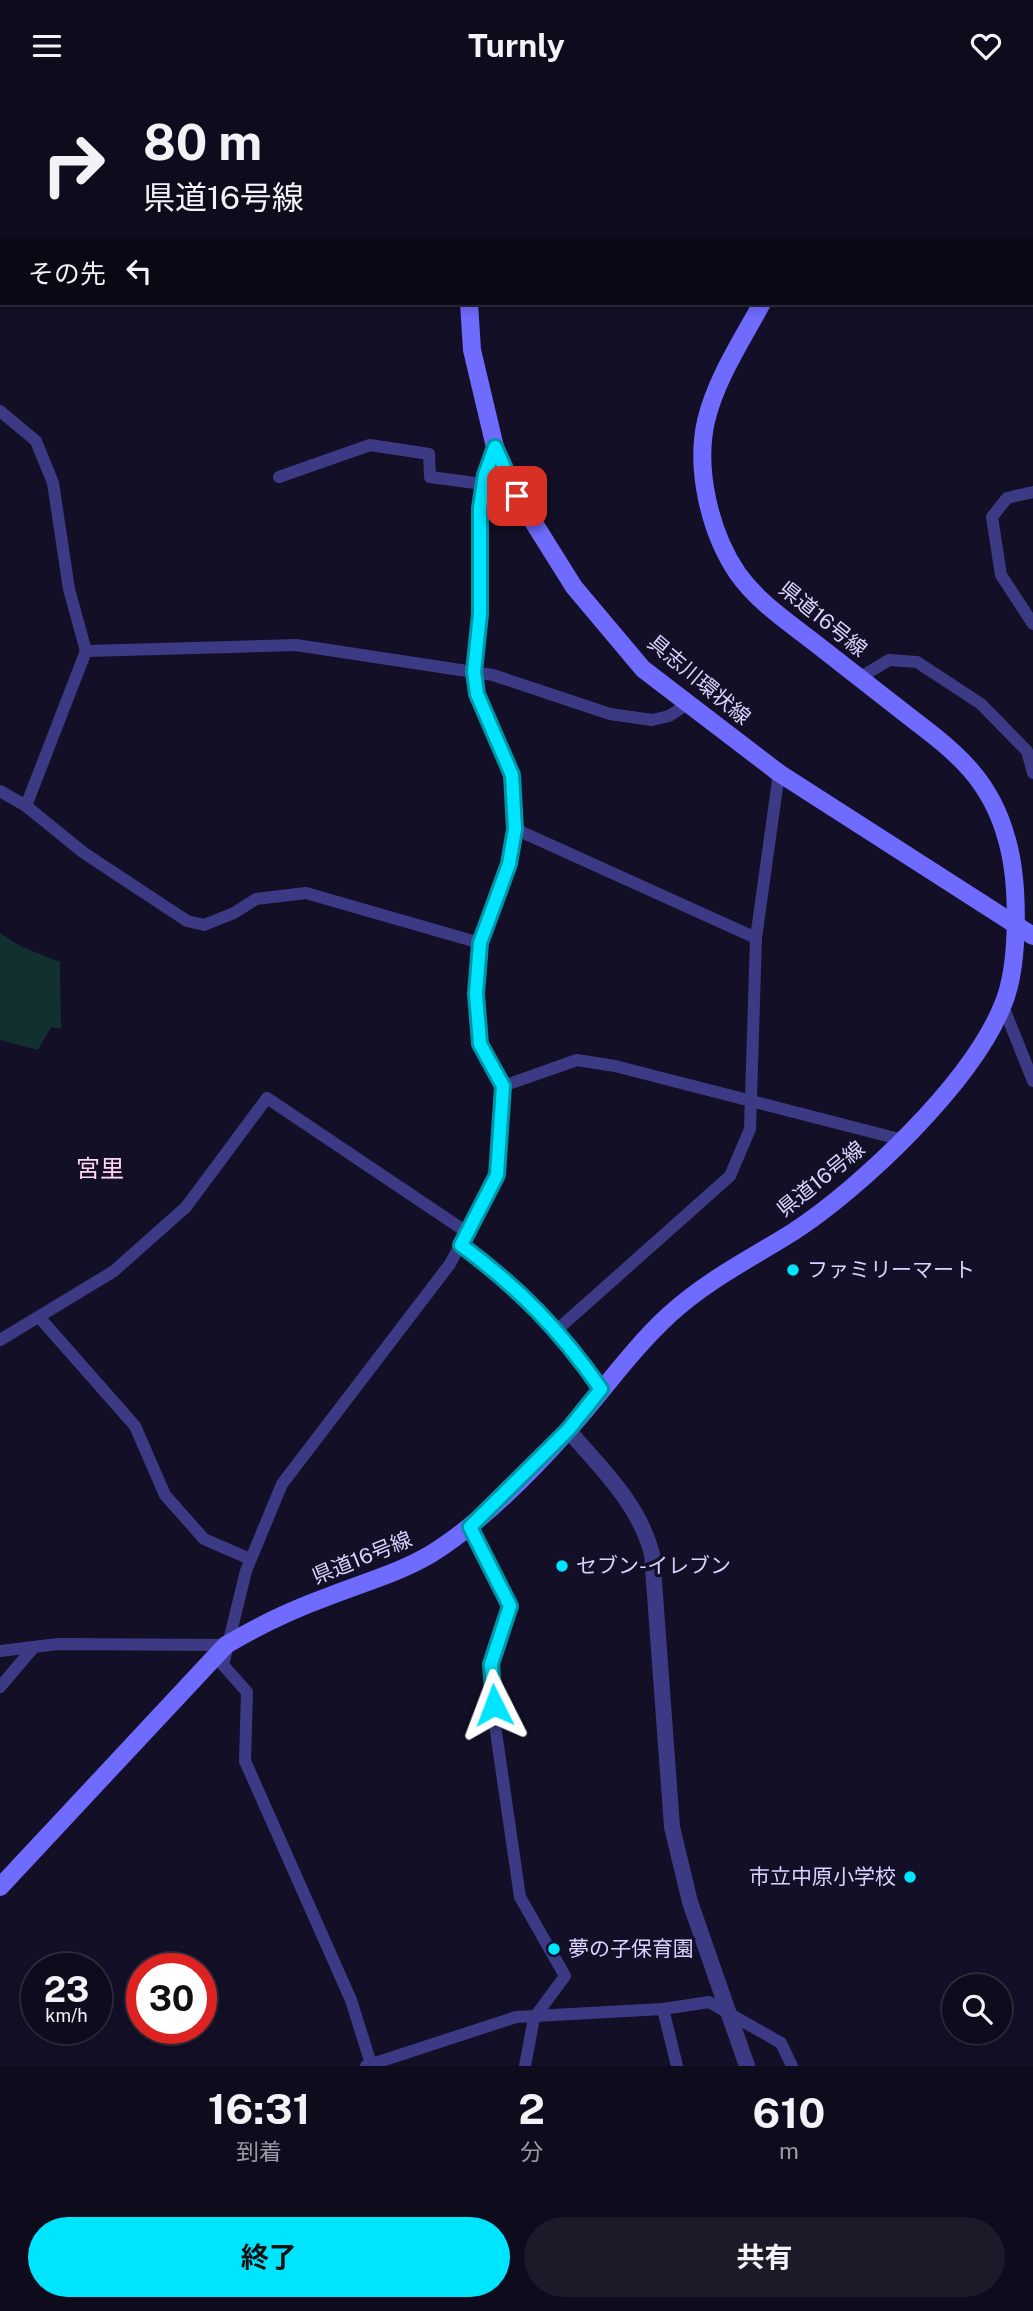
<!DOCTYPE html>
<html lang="ja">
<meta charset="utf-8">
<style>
:root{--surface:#0e0b1c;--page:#1c1929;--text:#f1f3f6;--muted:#9b9ba3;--line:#2e2b3b;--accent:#00e5ff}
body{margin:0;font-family:"Public Sans","Noto Sans JP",sans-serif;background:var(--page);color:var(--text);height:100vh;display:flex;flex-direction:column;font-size:26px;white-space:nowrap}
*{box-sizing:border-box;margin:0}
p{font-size:23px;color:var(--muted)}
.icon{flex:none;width:38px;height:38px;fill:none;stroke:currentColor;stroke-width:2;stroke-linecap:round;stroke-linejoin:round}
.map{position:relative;height:1975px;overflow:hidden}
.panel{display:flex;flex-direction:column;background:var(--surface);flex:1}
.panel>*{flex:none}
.guide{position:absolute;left:0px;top:0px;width:1034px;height:214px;box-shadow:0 4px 10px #0003,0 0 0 2px var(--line);background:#0e0b1c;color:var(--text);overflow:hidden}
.buttons{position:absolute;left:942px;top:1883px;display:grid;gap:14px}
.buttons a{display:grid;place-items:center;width:70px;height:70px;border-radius:50%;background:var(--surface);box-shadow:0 4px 10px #0003,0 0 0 2px var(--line);font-size:35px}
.speed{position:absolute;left:21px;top:1862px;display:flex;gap:14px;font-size:35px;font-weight:700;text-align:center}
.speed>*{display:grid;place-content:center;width:91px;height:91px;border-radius:50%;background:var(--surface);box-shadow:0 4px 10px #0003,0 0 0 2px var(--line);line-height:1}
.speed small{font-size:18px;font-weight:400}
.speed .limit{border:10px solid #d22;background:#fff;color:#111}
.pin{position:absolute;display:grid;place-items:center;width:60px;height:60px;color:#fff;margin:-30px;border-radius:14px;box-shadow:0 4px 10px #0006}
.me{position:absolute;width:77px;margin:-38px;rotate:357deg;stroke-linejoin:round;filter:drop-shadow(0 0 5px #0008)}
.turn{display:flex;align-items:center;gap:24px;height:147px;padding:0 28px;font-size:32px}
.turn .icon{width:91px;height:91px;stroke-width:2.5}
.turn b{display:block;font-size:49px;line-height:60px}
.then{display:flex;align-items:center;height:66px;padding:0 28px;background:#0003;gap:14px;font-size:26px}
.eta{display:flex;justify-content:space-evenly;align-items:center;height:119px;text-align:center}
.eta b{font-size:42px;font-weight:700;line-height:49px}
.button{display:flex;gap:14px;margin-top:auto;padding:14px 28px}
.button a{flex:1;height:80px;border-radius:42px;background:var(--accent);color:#111;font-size:28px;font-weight:700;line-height:80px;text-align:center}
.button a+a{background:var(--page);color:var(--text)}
header{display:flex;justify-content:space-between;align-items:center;height:91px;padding:0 28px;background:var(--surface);font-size:32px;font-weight:700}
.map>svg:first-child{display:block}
.green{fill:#12302f}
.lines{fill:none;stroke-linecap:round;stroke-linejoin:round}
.minor{stroke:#3d3a85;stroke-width:12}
.tertiary{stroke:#3d3a85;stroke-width:16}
.secondary{stroke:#6f6bff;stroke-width:18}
.route-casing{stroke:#0095a6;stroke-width:18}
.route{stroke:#00e5ff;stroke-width:12}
.poi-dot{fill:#00e5ff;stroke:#130f26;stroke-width:2.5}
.labels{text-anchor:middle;stroke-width:7;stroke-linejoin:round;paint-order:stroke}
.street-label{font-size:21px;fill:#d9d4ff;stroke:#130f26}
.poi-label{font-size:21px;fill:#d9d4ff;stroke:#130f26;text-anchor:start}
.quarter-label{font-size:24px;fill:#ffd6f0;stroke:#130f26}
</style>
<header><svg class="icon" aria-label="menu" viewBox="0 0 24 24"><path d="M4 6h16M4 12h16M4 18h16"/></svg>Turnly<svg class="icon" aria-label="heart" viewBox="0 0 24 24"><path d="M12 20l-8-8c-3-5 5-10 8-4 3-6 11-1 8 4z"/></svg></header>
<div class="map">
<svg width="1033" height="1975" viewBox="0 0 1033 1975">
<rect width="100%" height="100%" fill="#130f26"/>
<polygon class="green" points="0,842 20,855 60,871 61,938 51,936 38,959 0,949"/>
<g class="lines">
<g class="minor">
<polyline points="736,0 736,2"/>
<polyline points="0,320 36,350 53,392 69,498 86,560 26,715"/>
<polyline points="279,386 370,354 429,363 430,386 483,393"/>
<polyline points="1033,401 1007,407 992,426 1001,484 1033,533"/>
<polyline points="86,560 296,554 493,584 610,623 652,629 669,625 686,614"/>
<polyline points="859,587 889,569 917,571 981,613 1027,660 1033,682"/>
<polyline points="0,700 26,715 84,762 187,830 204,834 234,822 256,808 306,802 480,852"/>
<polyline points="515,738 756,847"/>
<polyline points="1003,915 1033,990"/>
<polyline points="503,995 577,969 615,975 903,1049"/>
<path d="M 461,1154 C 520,1197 559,1238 601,1298"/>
<polyline points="39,1226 135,1335 165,1404 204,1448 250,1468"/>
<polyline points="558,1238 730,1085 750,1038 756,847 779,682"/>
<polyline points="0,1249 114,1180 186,1116 267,1007 468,1142"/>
<polyline points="470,1436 510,1515 491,1573 495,1634 520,1806 565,1885 534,1927 525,1975"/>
<polyline points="0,1560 58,1553 226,1554"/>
<polyline points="0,1596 34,1556"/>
<polyline points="663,1918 677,1975"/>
<polyline points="371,1973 351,1909 245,1670 247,1601 223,1574 246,1480 282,1393 450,1173 497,1084 503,995 479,953 476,903 480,852 509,773 515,738 512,684 477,603 475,581 480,523 480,417 485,384 495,356"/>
<polyline points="366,1975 516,1926 663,1918 709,1911 781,1952 792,1975"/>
</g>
<path class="tertiary" d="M 568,1339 C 602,1378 639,1413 652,1463 L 672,1736 L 690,1811 L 747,1975"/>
<g class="secondary">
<polyline points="459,0 459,2"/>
<polyline points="878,2 879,0"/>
<polyline points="469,212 472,259 495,356 517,405 574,496 643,578 779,682 1033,845"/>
<path d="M 0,1796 L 226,1554 C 258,1535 291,1519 327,1506 C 362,1492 399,1482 431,1463 C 481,1432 531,1381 570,1337 C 603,1300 632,1258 669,1224 C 707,1189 750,1168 793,1141 C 863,1095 970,993 1002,916 C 1020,876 1019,791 1007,749 C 991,689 957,662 911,627 C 879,602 847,577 815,552 C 788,531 758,511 738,483 C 710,442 695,379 706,330 C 716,288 742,249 762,212"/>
</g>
</g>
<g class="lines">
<g class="route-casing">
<path id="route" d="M 494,1614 L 491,1573 L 510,1515 L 470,1436 L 568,1339 L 601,1298 C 559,1238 520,1198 461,1154 L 497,1084 L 503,995 L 480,953 L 476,903 L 480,852 L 509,773 L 515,738 L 512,684 L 477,603 L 474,581 L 480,523 L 480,417 L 485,384 L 495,356 L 517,405"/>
</g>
<use href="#route" class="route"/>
</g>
<g class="poi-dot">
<circle cx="793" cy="1179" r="7"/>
<circle cx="562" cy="1475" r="7"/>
<circle cx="910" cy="1786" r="7"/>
<circle cx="554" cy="1858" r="7"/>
</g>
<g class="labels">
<g class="street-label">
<text transform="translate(823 528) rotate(39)" y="7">県道16号線</text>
<text transform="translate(699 589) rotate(40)" y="7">具志川環状線</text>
<text transform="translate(821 1088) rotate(-39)" y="7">県道16号線</text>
<text transform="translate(362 1467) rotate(-22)" y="7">県道16号線</text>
</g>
<g class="poi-label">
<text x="807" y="1186">ファミリーマート</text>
<text x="576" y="1482">セブン-イレブン</text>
<text x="896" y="1793" text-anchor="end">市立中原小学校</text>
<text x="568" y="1865">夢の子保育園</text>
</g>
<g class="quarter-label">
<text x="100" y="1086">宮里</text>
</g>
</g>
</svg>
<div class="buttons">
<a><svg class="icon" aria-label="search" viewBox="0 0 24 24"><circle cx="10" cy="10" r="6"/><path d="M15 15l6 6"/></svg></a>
</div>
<div class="speed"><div>23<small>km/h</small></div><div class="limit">30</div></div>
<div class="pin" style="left:517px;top:405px;background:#d93025"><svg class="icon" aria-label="arrive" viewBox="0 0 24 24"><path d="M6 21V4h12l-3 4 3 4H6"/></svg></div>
<svg class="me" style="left:494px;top:1614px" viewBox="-20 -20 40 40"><path d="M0-17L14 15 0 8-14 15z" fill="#00e5ff" stroke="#fff" stroke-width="4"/></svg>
<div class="guide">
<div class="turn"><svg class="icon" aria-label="right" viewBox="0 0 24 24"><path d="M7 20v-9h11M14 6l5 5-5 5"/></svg><div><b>80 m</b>県道16号線</div></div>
<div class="then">その先<svg class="icon" aria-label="left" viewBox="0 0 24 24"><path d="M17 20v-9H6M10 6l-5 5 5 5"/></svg></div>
</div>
</div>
<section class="panel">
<div class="eta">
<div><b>16:31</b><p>到着</p></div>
<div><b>2</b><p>分</p></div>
<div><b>610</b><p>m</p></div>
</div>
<div class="button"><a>終了</a><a>共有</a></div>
</section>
